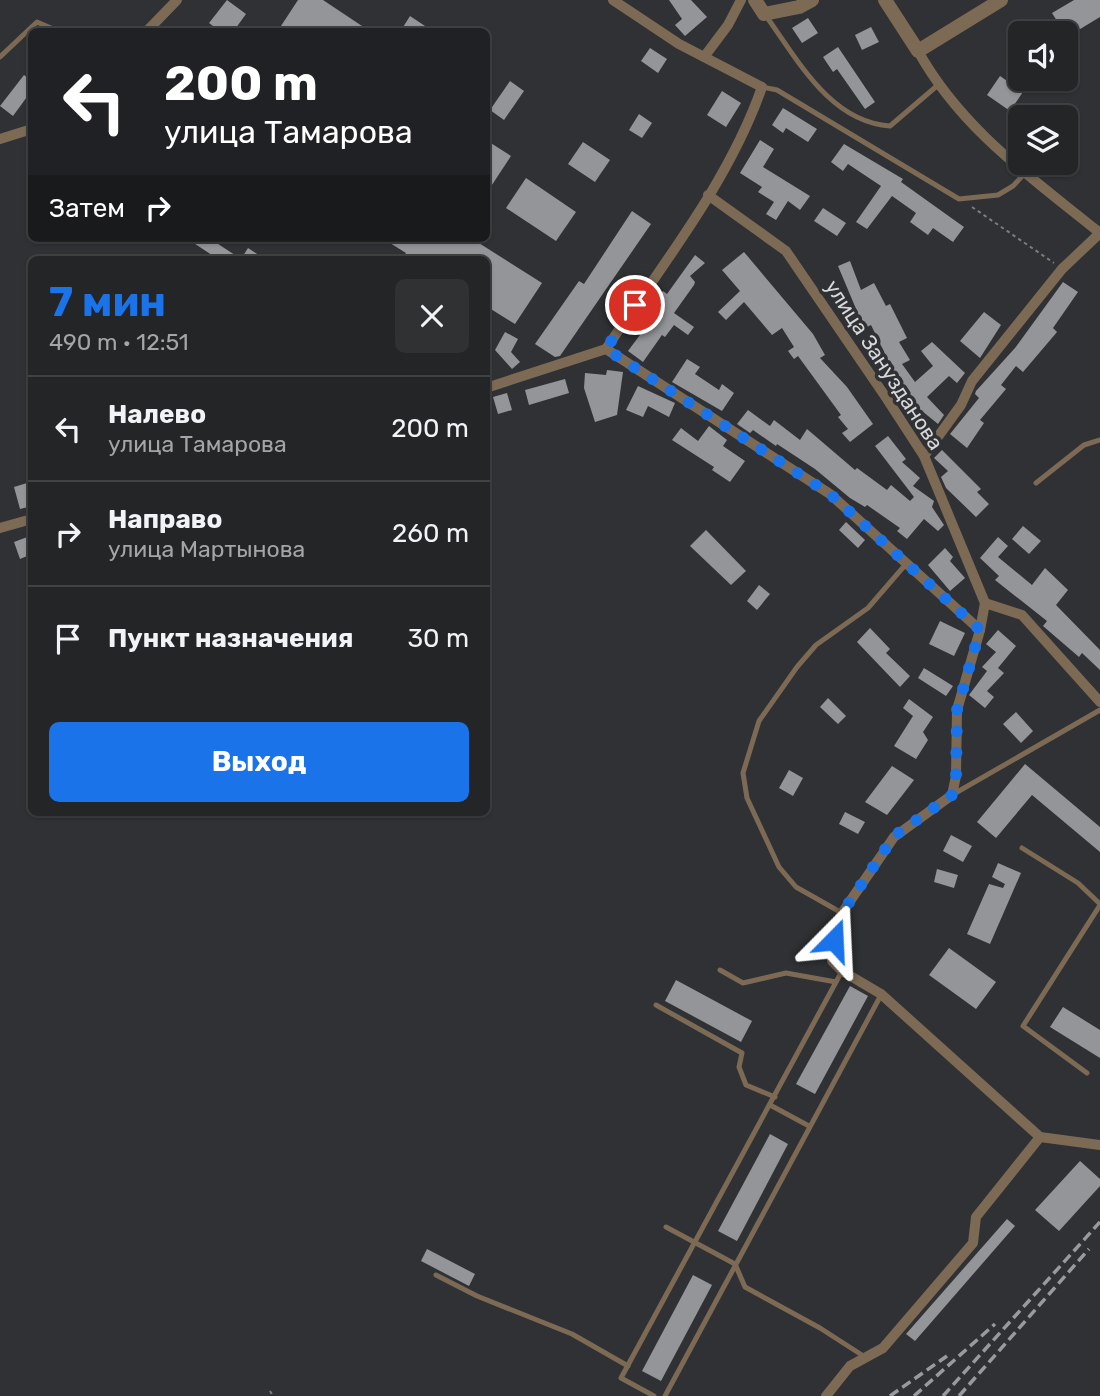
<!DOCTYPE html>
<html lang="ru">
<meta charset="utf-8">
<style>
:root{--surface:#232527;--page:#2f3133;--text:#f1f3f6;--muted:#a3a5a7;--line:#404244;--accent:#1a73e8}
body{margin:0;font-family:Rubik,sans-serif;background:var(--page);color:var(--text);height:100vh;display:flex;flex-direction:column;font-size:26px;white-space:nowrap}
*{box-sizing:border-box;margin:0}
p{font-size:23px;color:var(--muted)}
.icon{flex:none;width:38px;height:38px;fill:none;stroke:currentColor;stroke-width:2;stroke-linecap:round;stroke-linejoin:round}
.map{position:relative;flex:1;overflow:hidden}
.panel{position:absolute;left:28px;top:256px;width:462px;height:560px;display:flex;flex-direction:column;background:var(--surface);border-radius:10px;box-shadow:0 2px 5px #0004,0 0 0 2px var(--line)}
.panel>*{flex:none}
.banner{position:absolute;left:28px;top:28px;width:462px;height:214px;border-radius:10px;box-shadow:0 2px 5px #0004,0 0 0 2px var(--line);background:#202124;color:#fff;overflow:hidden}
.controls{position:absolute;left:1008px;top:21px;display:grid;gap:14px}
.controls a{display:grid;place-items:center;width:70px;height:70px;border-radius:10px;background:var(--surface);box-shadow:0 2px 5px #0004,0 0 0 2px var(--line);font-size:35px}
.pin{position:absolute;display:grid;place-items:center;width:60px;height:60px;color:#fff;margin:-30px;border:4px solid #fff;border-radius:50%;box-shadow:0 2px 7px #0007}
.me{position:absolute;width:77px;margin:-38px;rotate:21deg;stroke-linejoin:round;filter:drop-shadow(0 0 5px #0008)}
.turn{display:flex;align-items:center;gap:24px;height:147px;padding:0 21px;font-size:32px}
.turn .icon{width:91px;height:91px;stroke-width:2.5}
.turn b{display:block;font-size:49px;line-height:60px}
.then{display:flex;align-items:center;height:66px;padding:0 21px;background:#0003;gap:14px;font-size:26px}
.round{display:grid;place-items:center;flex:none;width:74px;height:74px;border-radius:10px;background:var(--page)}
.headline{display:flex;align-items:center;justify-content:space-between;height:119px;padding:0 21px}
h1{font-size:42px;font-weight:700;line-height:52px;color:var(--accent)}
.primary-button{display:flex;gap:14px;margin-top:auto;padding:14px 21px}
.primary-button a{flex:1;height:80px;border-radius:10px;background:var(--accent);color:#fff;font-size:28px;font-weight:700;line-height:80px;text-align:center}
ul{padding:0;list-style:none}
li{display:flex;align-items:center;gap:21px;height:105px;padding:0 21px;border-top:2px solid var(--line)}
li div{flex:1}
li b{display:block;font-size:26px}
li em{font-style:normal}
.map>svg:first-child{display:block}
.building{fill:#949599}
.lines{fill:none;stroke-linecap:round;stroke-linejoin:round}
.path{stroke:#7b7d80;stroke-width:2;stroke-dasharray:3.5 3.5;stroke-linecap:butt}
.service{stroke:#7d6a54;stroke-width:5}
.minor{stroke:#7d6a54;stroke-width:10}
.tertiary{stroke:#7d6a54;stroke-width:14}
.rail{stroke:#999a9d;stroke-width:3.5;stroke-dasharray:10 5;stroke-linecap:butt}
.route{stroke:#1a73e8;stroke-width:12;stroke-dasharray:0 21.6}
.labels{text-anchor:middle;stroke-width:7;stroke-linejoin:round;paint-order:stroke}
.street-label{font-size:21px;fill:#d7d8da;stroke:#2f3134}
</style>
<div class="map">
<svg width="1100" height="1396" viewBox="0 0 1100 1396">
<rect width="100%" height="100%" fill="#2f3134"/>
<g class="building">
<polygon points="227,0 246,14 233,32 221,32 209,23"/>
<polygon points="298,0 323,0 371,32 277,32"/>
<polygon points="669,0 691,0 707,17 685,36 675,25 682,19"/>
<polygon points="1074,0 1100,0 1100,17 1067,37 1052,13"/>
<polygon points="410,16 434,32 400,32"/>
<polygon points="808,18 818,33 802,43 792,28"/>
<polygon points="871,27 879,42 862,50 855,35"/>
<polygon points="838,47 875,102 865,109 837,69 833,72 823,57"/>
<polygon points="650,48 667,59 658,73 641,61"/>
<polygon points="24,75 32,81 32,90 13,116 0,106"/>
<polygon points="1000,76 1023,92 1010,111 987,95"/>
<polygon points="510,81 524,91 504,120 490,110"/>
<polygon points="722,91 741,103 726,127 707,115"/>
<polygon points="783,108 817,129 808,142 786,128 783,133 772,125"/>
<polygon points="639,114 652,123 642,138 629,130"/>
<polygon points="486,140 511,156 486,194"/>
<polygon points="760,140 774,149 763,167 810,196 800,210 788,201 776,220 766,214 774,202 758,192 762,187 740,173"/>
<polygon points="583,142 610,160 595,182 568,164"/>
<polygon points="844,144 903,179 901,182 964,227 953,242 933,228 928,235 910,222 916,213 892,196 867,229 856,222 881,186 848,164 843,171 831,162"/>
<polygon points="526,178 576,212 556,241 506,208"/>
<polygon points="823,208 846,223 837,236 814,221"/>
<polygon points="632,211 651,224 560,356 555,357 535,344 579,281 584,284"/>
<polygon points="186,238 209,238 241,259 248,248 265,259 218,259"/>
<polygon points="382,238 471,238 542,283 515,324 486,306 486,259 402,259 406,253"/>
<polygon points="744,252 813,334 825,355 820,358 847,387 873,424 850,442 842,433 848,429 838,417 841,415 798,356 794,359 788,351 794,347 782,328 772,335 744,302 726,320 718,312 740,291 722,270"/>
<polygon points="695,255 705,263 690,276 695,282 694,285 674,313 694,327 688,335 674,325 665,337 662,335 643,362 628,351 663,304 657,300 663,291 667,294"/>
<polygon points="850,261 861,290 874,283 886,306 890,304 907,338 899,342 910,360 902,364 915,382 933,366 921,351 932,342 965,373 957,383 949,376 927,397 944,415 938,424 911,402 909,405 895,385 897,383 885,362 888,360 871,325 867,327 859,316 838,266"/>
<polygon points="1063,282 1078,292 1053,328 1057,332 1023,372 1016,366 1001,385 1006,389 980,420 984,423 967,448 950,434 979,398 975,394 976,391 1015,348"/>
<polygon points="984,312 1001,325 980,358 960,341"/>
<polygon points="505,332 518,339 511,352 520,362 512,369 495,350"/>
<polygon points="687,359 700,367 695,374 719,390 722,384 734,393 722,411 672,382"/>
<polygon points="607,370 623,372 617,415 595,422 584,388 585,373 606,375"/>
<polygon points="565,379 569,393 529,405 525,390"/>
<polygon points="638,386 675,403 669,417 648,406 643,417 626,410"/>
<polygon points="507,393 512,410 498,414 493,397"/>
<polygon points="748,410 770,426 774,420 800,440 807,429 855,470 857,468 887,490 891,485 910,501 914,497 875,446 888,436 906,459 902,462 920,478 913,486 934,501 932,507 944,525 938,531 924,519 907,539 897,531 900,528 867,505 865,507 850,498 815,469 777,444 776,446 753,430 750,433 737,424"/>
<polygon points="709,426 727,440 723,446 745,461 730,482 712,470 714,467 672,440 681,428 698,441"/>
<polygon points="942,450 981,489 977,492 989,504 976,517 946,488 941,477 948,471 934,458"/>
<polygon points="27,483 32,506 20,509 14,487"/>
<polygon points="846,522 865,540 858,548 839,530"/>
<polygon points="1023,526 1041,541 1029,554 1012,539"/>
<polygon points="706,530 746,571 731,585 690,546"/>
<polygon points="30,536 32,554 20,559 14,542"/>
<polygon points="998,537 1008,546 998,557 1032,585 1045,568 1068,590 1056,605 1100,650 1100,670 1082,653 1079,657 1043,626 1047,621 995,580 999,576 980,558"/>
<polygon points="945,548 953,557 950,561 965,578 950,591 928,565"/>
<polygon points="759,585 770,594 757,610 747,601"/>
<polygon points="940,621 965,633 954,656 929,644"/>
<polygon points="870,628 890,649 886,653 910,676 900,687 857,642"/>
<polygon points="998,630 1016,646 998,668 1004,673 987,691 994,697 985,708 969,695 987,671 982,667 996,652 986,644"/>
<polygon points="924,668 953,686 946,696 918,678"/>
<polygon points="828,698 846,716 838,724 820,707"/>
<polygon points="909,699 933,717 923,732 928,740 916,759 894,746 913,716 903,708"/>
<polygon points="1016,712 1033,731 1021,743 1003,724"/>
<polygon points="1025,764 1100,827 1100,852 1032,795 996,838 977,822"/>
<polygon points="892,766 914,780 887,815 865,802"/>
<polygon points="789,770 803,778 793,796 779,788"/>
<polygon points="845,812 865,822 858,834 839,824"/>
<polygon points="951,835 972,846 963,862 943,851"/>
<polygon points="998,863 1021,873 990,944 967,934 989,884 1003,888 1005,884 992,877"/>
<polygon points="937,869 958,875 954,888 934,882"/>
<polygon points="949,948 996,982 976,1009 929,975"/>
<polygon points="676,980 752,1021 741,1042 665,1001"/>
<polygon points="850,986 868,996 815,1094 796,1084"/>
<polygon points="1063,1007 1100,1030 1100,1058 1050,1027"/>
<polygon points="770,1134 788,1144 737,1241 718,1231"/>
<polygon points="1080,1161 1100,1179 1100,1186 1059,1231 1035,1210"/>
<polygon points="1007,1219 1015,1226 915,1341 906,1334"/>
<polygon points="427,1249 475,1274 469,1286 421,1261"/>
<polygon points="693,1275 712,1285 661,1381 642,1371"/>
</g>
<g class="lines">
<g class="path">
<polyline points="972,207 1054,263"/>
<polyline points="270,1391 273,1396"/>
</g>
<g class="service">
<path d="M 766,16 C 798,60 830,122 890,126 L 938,85"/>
<polyline points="0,57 37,22 60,32"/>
<polyline points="762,87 777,90 959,199 998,195 1013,186 1025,173"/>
<polyline points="1036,483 1084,445 1100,440"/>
<polyline points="952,795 1100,710"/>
<polyline points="1022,848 1078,883 1100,904"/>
<polyline points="842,913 796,887 779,867 747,798 743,773 759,721 797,667 816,645 868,608 906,564"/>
<polyline points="720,970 743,983 786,973 836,982"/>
<polyline points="656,1005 742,1053 739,1067 746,1085 775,1097"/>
<polyline points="1087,1073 1023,1026 1100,905"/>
<polyline points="770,1105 809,1126"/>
<polyline points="666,1227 735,1264 745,1287 820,1328 865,1357"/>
<polyline points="436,1275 477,1296 572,1334 628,1366"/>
<polyline points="654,1396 621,1378 842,971"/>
<polyline points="665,1396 881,995"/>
</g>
<g class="minor">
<polyline points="146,32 177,0"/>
<path d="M 918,51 C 961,129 1032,178 1100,233 L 1062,269 L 972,381 L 961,405 L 924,456"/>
<polyline points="704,57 728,25 741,0"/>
<polyline points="0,139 32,129"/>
<polyline points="708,195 786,251 887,399 924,456 985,603 1022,615 1100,702"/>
<polyline points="606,349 830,494 980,630 957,710 956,776 952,795 894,837 842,913 834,940 832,961 842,971 881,994 1040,1137 1100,1145"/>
<path d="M 606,349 C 661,266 729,182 762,87 L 679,44 L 613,0"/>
<polyline points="486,388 606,349"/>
<polyline points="0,528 32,519"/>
<polyline points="980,630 985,603"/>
<polyline points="826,1396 850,1366 883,1348 973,1243 976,1217 1040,1137"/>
</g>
<g class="tertiary">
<polyline points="755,0 764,14 799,7 812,0"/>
<polyline points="885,0 918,51 1001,0"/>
</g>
<g class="rail">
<polyline points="890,1396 947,1356"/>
<polyline points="914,1396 995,1324"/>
<polyline points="943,1396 1100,1222"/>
<polyline points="959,1396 1089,1249"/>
</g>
</g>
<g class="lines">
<polyline class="route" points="635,305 606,349 830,494 980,630 957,710 956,776 952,795 894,836 842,913 834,940"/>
</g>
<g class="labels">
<g class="street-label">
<text transform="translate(884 365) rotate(57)" y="7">улица Занузданова</text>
</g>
</g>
</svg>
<div class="controls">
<a><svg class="icon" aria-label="sound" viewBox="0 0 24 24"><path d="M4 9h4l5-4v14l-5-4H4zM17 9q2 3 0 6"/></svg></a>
<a><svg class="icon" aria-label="layers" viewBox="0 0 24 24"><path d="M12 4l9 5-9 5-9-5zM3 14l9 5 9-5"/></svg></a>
</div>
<div class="pin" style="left:635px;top:305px;background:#d93025"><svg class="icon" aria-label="arrive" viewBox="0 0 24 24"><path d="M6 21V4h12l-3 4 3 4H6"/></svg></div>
<svg class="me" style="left:834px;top:940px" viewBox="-20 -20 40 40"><path d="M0-17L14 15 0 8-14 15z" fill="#1a73e8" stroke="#fff" stroke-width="4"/></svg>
<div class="banner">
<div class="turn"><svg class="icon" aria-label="left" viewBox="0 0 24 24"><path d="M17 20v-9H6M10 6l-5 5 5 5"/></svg><div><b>200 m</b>улица Тамарова</div></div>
<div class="then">Затем<svg class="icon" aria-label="right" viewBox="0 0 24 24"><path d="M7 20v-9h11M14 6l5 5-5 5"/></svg></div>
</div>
<section class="panel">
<div class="headline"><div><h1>7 мин</h1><p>490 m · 12:51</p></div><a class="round"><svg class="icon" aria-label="close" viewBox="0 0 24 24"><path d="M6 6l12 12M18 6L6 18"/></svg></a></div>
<ul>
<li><svg class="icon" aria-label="left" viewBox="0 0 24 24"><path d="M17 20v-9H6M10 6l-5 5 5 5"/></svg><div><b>Налево</b><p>улица Тамарова</p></div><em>200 m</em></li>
<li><svg class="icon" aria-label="right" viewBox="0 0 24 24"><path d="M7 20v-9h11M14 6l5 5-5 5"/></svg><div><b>Направо</b><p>улица Мартынова</p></div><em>260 m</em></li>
<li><svg class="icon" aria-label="arrive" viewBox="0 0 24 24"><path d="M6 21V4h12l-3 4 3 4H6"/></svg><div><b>Пункт назначения</b></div><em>30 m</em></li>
</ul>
<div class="primary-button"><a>Выход</a></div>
</section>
</div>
